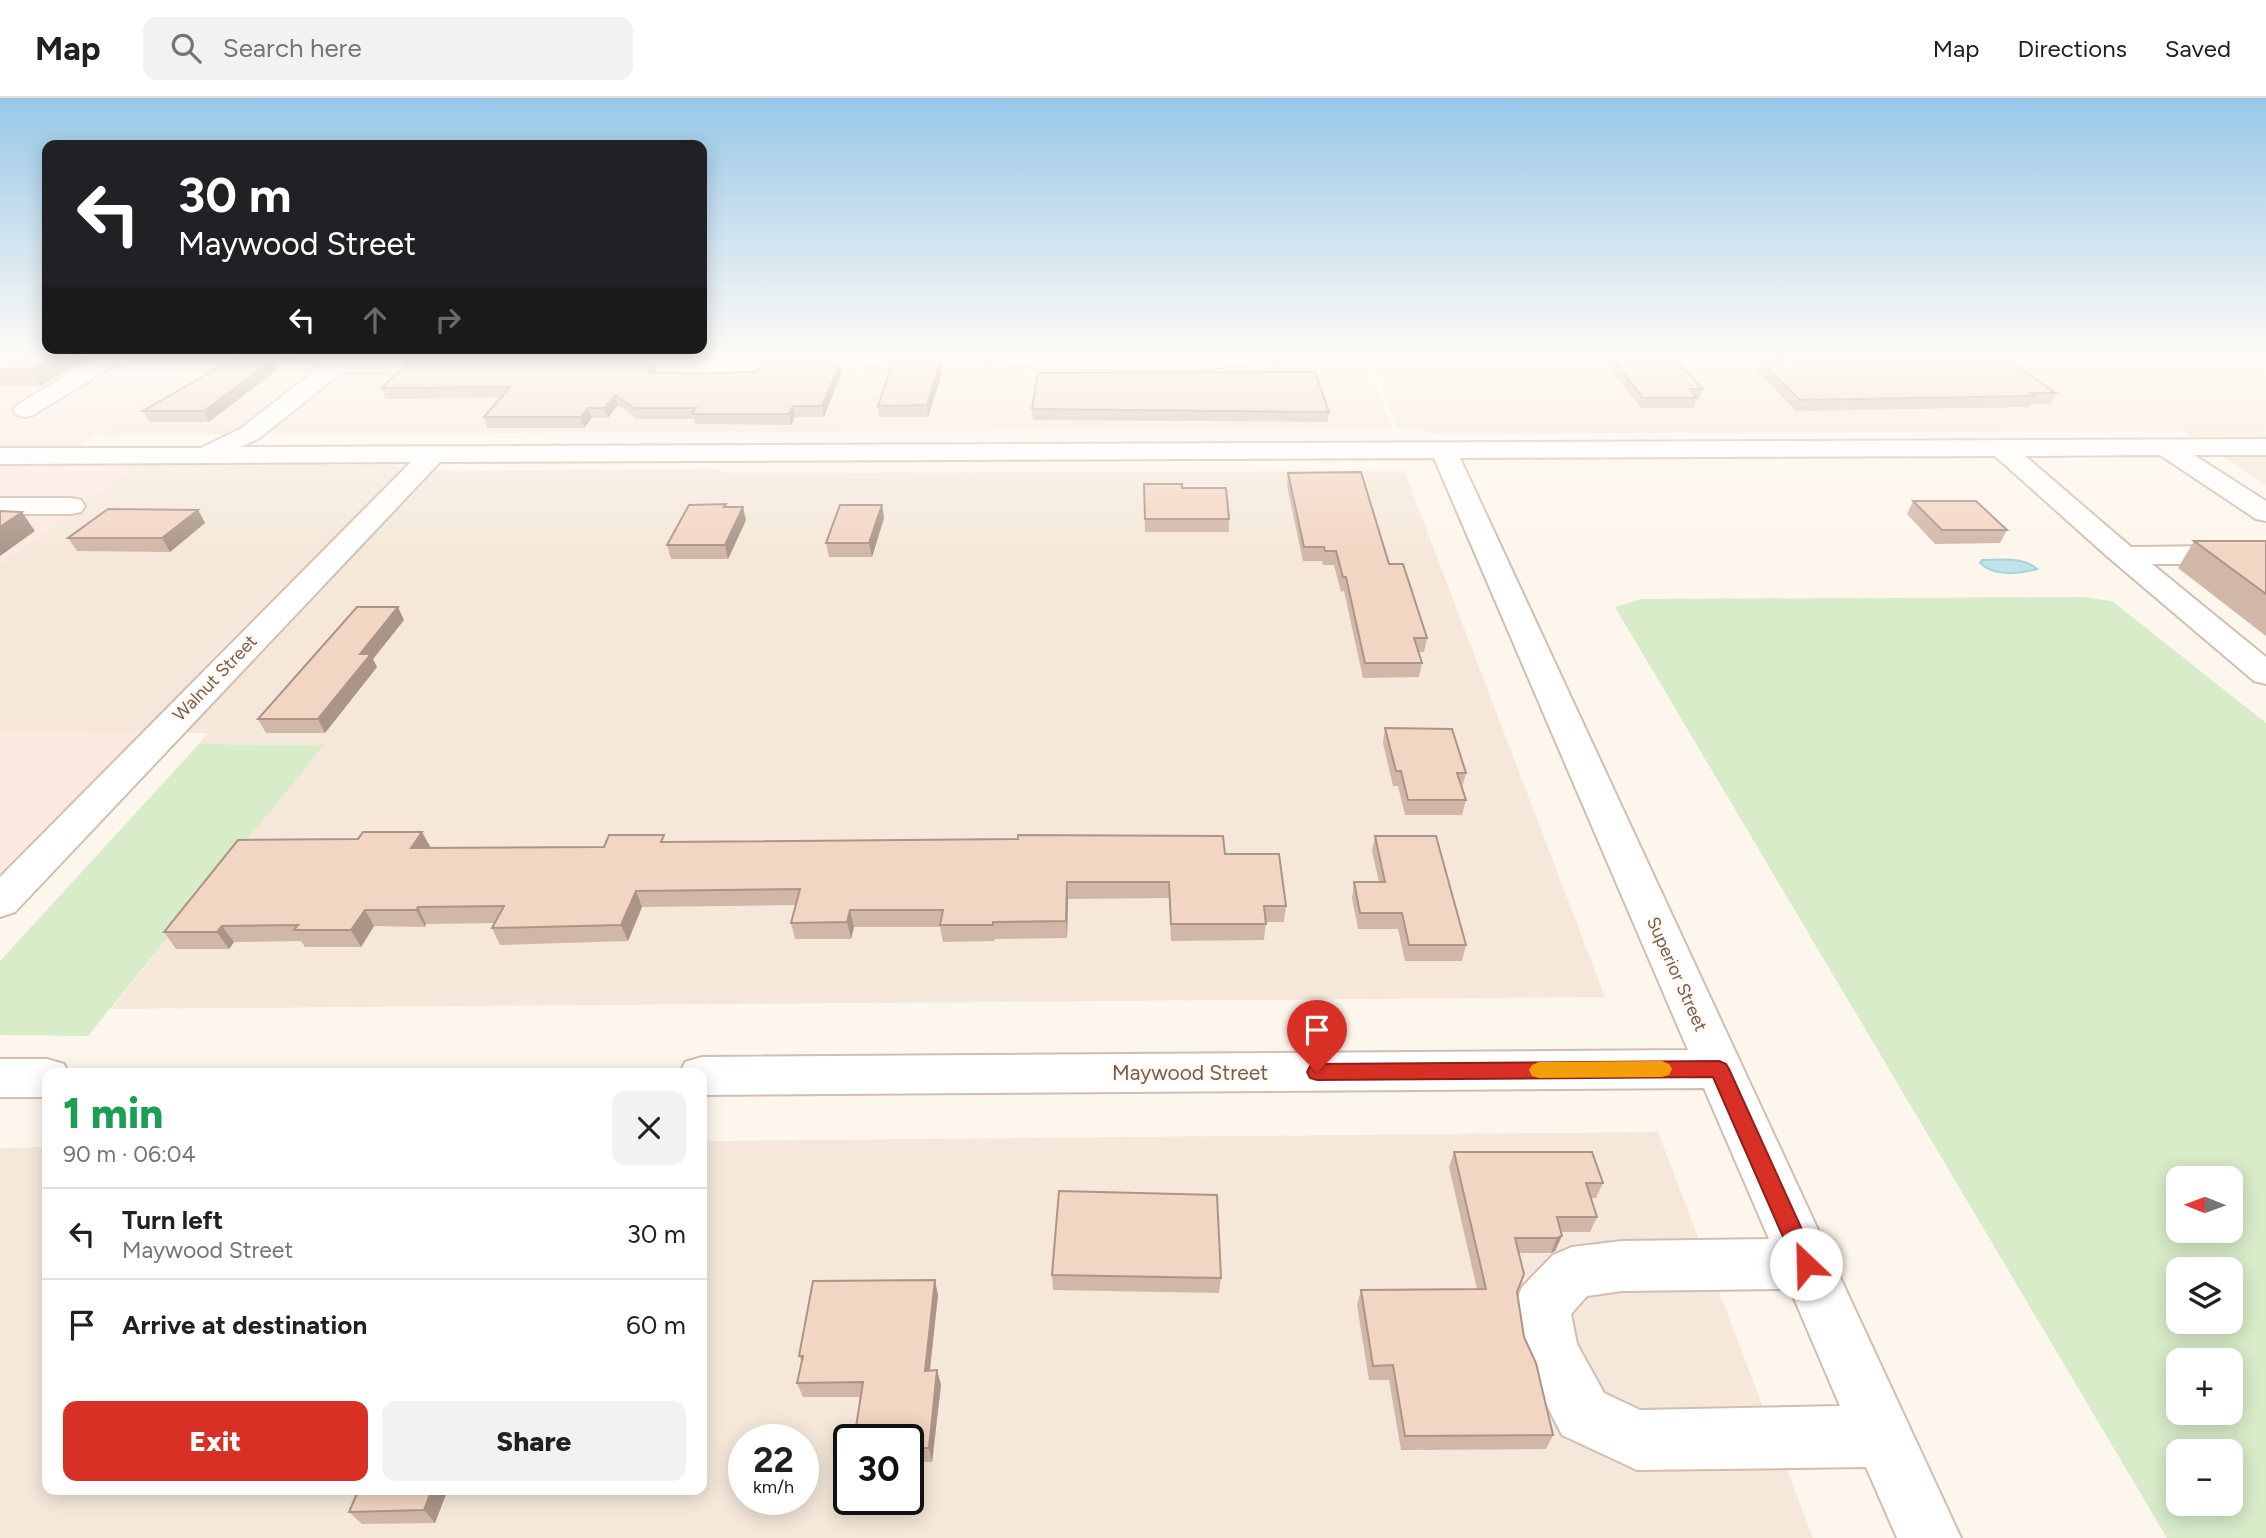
<!DOCTYPE html>
<meta charset="utf-8">
<style>
:root{--surface:#fff;--page:#f2f2f2;--text:#202124;--muted:#757577;--line:#e0e0e0;--accent:#d93025}
body{margin:0;font-family:Figtree,sans-serif;background:var(--page);color:var(--text);height:100vh;display:flex;flex-direction:column;font-size:26px;white-space:nowrap}
*{box-sizing:border-box;margin:0}
p{font-size:23px;color:var(--muted)}
.icon{flex:none;width:38px;height:38px;fill:none;stroke:currentColor;stroke-width:2;stroke-linecap:round;stroke-linejoin:round}
.map{position:relative;flex:1;overflow:hidden}
.sheet{position:absolute;left:42px;top:970px;width:665px;height:427px;display:flex;flex-direction:column;background:var(--surface);border-radius:14px;box-shadow:0 4px 18px #0003}
.sheet>*{flex:none}
.banner{position:absolute;left:42px;top:42px;width:665px;height:214px;border-radius:14px;box-shadow:0 4px 18px #0003;background:#202124;color:#fff;overflow:hidden}
.needle{width:46px;rotate:271deg}
.buttons{position:absolute;left:2166px;top:1068px;display:grid;gap:14px}
.buttons a{display:grid;place-items:center;width:77px;height:77px;border-radius:14px;background:var(--surface);box-shadow:0 4px 18px #0003;font-size:35px}
.speed{position:absolute;left:728px;top:1326px;display:flex;gap:14px;font-size:35px;font-weight:700;text-align:center}
.speed>*{display:grid;place-content:center;width:91px;height:91px;border-radius:50%;background:var(--surface);box-shadow:0 4px 18px #0003;line-height:1}
.speed small{font-size:18px;font-weight:400}
.speed .limit{border:4px solid #111;border-radius:10px;background:#fff;color:#111}
.pin{position:absolute;display:grid;place-items:center;width:60px;height:60px;color:#fff;margin:-72px -30px;border-radius:50% 50% 50% 0;rotate:-45deg;box-shadow:0 0 7px #0007}
.pin .icon{rotate:45deg}
.me{position:absolute;width:77px;margin:-38px;rotate:336deg;stroke-linejoin:round;filter:drop-shadow(0 0 5px #0008)}
.turn{display:flex;align-items:center;gap:24px;height:147px;padding:0 21px;font-size:32px}
.turn .icon{width:91px;height:91px;stroke-width:2.5}
.turn b{display:block;font-size:49px;line-height:60px}
.lanes{display:flex;align-items:center;height:66px;padding:0 21px;background:#0003;justify-content:center;gap:35px;direction:ltr}
.lanes .off{opacity:.35}
.round{display:grid;place-items:center;flex:none;width:74px;height:74px;border-radius:14px;background:var(--page)}
.head{display:flex;align-items:center;justify-content:space-between;height:119px;padding:0 21px}
h1{font-size:42px;font-weight:800;line-height:52px;color:#1e9e55}
.cta{display:flex;gap:14px;margin-top:auto;padding:14px 21px}
.cta a{flex:1;height:80px;border-radius:14px;background:var(--accent);color:#fff;font-size:28px;font-weight:800;line-height:80px;text-align:center}
.cta a+a{background:var(--page);color:var(--text)}
ul{padding:0;list-style:none}
li{display:flex;align-items:center;gap:21px;height:91px;padding:0 21px;border-top:2px solid var(--line)}
li div{flex:1}
li b{display:block;font-size:26px}
li em{font-style:normal}
header{display:flex;align-items:center;gap:42px;box-sizing:border-box;height:98px;padding:0 35px;background:var(--surface);border-bottom:2px solid var(--line)}
header strong{font-size:33px}
nav{display:flex;gap:38px;margin-inline-start:auto;font-size:24px}
.search{width:490px;height:63px;background:var(--page);display:flex;align-items:center;gap:18px;box-sizing:border-box;padding:0 24px;border-radius:14px;color:var(--muted);font-size:26px}
.map>svg:first-child{display:block}
.residential{fill:#f5e8da;fill-rule:evenodd}
.commercial{fill:#fde8e0}
.green{fill:#d8ecc9;fill-rule:evenodd}
.water{fill:#bfe3e8;stroke:#a5d3da;stroke-width:2}
.lines{fill:none;stroke-linecap:round;stroke-linejoin:round}
.minor-casing{stroke:#d1beb0;stroke-width:4}
.minor{fill:#fff;fill-rule:evenodd}
.wall{fill:#d1b7a8}
.shaded-wall{fill:#aa9588}
.building{fill:#f3d5c3;stroke:#aa9588;stroke-width:2}
.route{fill:#d93025;stroke:#8d1f18;stroke-width:2}
.slow{fill:#f59e0b}
.labels{text-anchor:middle;stroke-width:5;stroke-linejoin:round;paint-order:stroke}
.street-label{font-size:18px;fill:#7a5c4d;stroke:#fffaf3}
.near-street-label{font-size:21px;fill:#7a5c4d;stroke:#fffaf3}
</style>
<header>
<strong>Map</strong>
<div class="search"><svg class="icon" aria-label="search" viewBox="0 0 24 24"><circle cx="10" cy="10" r="6"/><path d="M15 15l6 6"/></svg>Search here</div>
<nav><a>Map</a><a>Directions</a><a>Saved</a></nav>
</header>
<div class="map">
<svg width="2266" height="1440" viewBox="0 0 2266 1440">
<rect width="100%" height="100%" fill="#fdf6ec"/>
<g class="residential">
<polygon points="220,255 1363,255 1393,331 94,337 184,275"/>
<polygon points="1368,255 2266,255 2266,333 2262,334 2266,336 2266,387 2184,333 1434,336 1412,331 1398,331"/>
<polygon points="373,366 458,373 715,371 728,375 1404,373 1605,899 111,911 323,647 199,646 208,635 0,633 0,466 137,367"/>
<path d="M 1658,1034 L 1813,1440 L 0,1440 L 0,1050 L 47,1049 L 47,1391 L 702,1391 L 702,1043 ZM 744,1342 L 803,1342 L 803,1402 L 744,1402 ZM 849,1342 L 908,1342 L 908,1402 L 849,1402 Z"/>
</g>
<g class="commercial">
<polygon points="0,255 220,255 184,275 65,357 150,358 0,466"/>
<polygon points="0,633 163,634 0,804"/>
</g>
<g class="green">
<path d="M 2083,499 L 2112,503 L 2266,625 L 2266,1440 L 2167,1440 L 1615,509 L 1641,501 ZM 2179,1080 L 2231,1080 L 2231,1132 L 2179,1132 ZM 2179,1171 L 2231,1171 L 2231,1223 L 2179,1223 ZM 2179,1262 L 2231,1262 L 2231,1314 L 2179,1314 ZM 2179,1353 L 2231,1353 L 2231,1405 L 2179,1405 Z"/>
<polygon points="199,646 324,647 88,938 0,937 0,863"/>
</g>
<path class="water" d="M 1982,462 C 2001,462 2022,458 2037,471 C 2020,476 1994,479 1980,465 Z"/>
<g class="lines">
<g class="minor-casing">
<g id="minor">
<polygon points="103,255 129,255 126,260 33,317 25,319 17,317 13,312 17,307"/>
<path d="M 346,255 L 369,255 L 368,260 L 461,259 L 469,261 L 472,266 L 469,271 L 461,273 L 342,274 L 258,341 L 240,349 L 2266,341 L 2266,357 L 2194,357 L 2266,403 L 2266,423 L 2256,421 L 2160,357 L 2025,358 L 2131,449 L 2219,448 L 2229,451 L 2234,457 L 2229,463 L 2219,466 L 2152,466 L 2266,559 L 2266,586 L 2254,583 L 2108,459 L 1995,358 L 1460,360 L 1961,1440 L 1897,1440 L 1866,1369 L 1637,1372 L 1562,1337 L 1529,1273 L 1520,1253 L 1514,1208 L 1522,1189 L 1553,1157 L 1572,1149 L 1622,1143 L 1769,1141 L 1704,990 L 702,997 L 702,975 L 680,975 L 685,964 L 702,959 L 1688,952 L 1434,360 L 440,364 L 15,814 L 0,819 L 0,779 L 411,364 L 0,366 L 0,350 L 201,350 L 240,331 L 329,262 ZM 1790,1191 L 1840,1308 L 1640,1312 L 1604,1295 L 1577,1246 L 1571,1216 L 1587,1198 L 1622,1193 Z"/>
<path d="M 857,255 L 910,255 L 907,260 C 809,284 702,274 602,273 L 594,271 L 591,266 L 594,261 L 602,259 L 751,261 Z"/>
<polygon points="968,255 1044,257 1292,255 1289,260 1281,262 1205,271 1044,271 979,262 971,260"/>
<polygon points="0,400 71,400 81,402 85,408 81,414 71,416 0,416"/>
<polygon points="0,961 47,961 64,966 68,975 47,975 47,999 0,999"/>
</g>
</g>
<use href="#minor" class="minor"/>
</g>
<g class="wall">
<polygon points="0,255 97,255 41,288 0,288"/>
<polygon points="218,255 308,255 293,262 271,260 277,272 209,324 149,324 143,313 240,257"/>
<polygon points="431,255 673,255 671,257 432,257"/>
<polygon points="774,255 806,255 774,256"/>
<polygon points="1601,255 1669,255 1703,291 1699,301 1697,301 1694,310 1641,310 1600,258"/>
<polygon points="1767,255 1907,255 1920,265 2056,295 2051,306 2031,306 2029,309 1796,313 1757,273 1760,263 1771,263 1766,258"/>
<polygon points="940,265 942,276 928,319 879,319 878,308"/>
<polygon points="840,266 841,276 824,319 795,319 791,327 695,326 694,321 637,321 618,307 608,320 592,320 584,330 487,330 484,319 501,300 386,301 381,290 657,275 729,275"/>
<polygon points="1032,311 1329,314 1328,324 1033,322"/>
<polygon points="1288,375 1389,466 1427,540 1424,554 1419,554 1422,565 1419,579 1363,580 1344,493 1341,494 1334,467 1323,467 1322,463 1303,463 1287,388"/>
<polygon points="1144,386 1182,390 1229,421 1229,434 1145,434"/>
<polygon points="1913,403 2007,432 2000,445 1935,446 1907,416"/>
<polygon points="726,406 726,409 746,422 728,461 671,461 667,447"/>
<polygon points="882,407 884,420 872,459 829,459 826,445"/>
<polygon points="198,412 205,425 170,454 77,453 68,440"/>
<polygon points="2194,443 2266,443 2266,538 2178,470"/>
<polygon points="404,522 373,561 377,569 325,635 266,635 258,621"/>
<polygon points="1385,630 1466,675 1462,690 1466,702 1462,717 1405,717 1398,688 1393,688 1383,645"/>
<polygon points="1375,738 1466,847 1462,863 1405,863 1398,831 1358,831 1352,800 1354,784 1379,784 1372,753"/>
<polygon points="666,744 1225,756 1286,808 1284,824 1266,824 1264,842 1171,843 1169,800 1068,801 1067,840 995,841 994,843 943,844 940,829 854,829 851,841 795,841 791,825 796,807 642,809 628,843 500,847 492,830 495,825 426,826 425,829 374,828 361,849 305,849 301,843 234,844 229,851 176,851 164,834 431,750 604,749"/>
<polygon points="1454,1054 1603,1085 1596,1100 1591,1100 1597,1119 1590,1134 1561,1134 1555,1153 1551,1155 1519,1155 1517,1194 1524,1239 1553,1337 1546,1351 1401,1352 1389,1282 1369,1282 1357,1207 1361,1192 1477,1191 1449,1069"/>
<polygon points="1052,1177 1221,1180 1219,1195 1053,1192"/>
<polygon points="938,1197 930,1273 937,1272 941,1287 932,1364 908,1364 908,1342 861,1299 803,1299 797,1285 802,1264 799,1258"/>
<polygon points="223,1391 448,1391 435,1425 362,1426 349,1414 357,1395 229,1396"/>
</g>
<g class="shaded-wall">
<polygon points="58,255 97,255 41,288 31,271"/>
<polygon points="290,255 308,255 293,262"/>
<polygon points="272,262 277,272 209,324 204,313"/>
<polygon points="940,265 942,276 928,319 927,307"/>
<polygon points="654,266 657,276 647,275"/>
<polygon points="840,266 841,276 824,319 822,308"/>
<polygon points="615,297 618,307 608,320 605,310"/>
<polygon points="793,308 795,319 791,327 789,316"/>
<polygon points="588,310 592,320 584,330 581,319"/>
<polygon points="882,407 884,420 872,459 869,445"/>
<polygon points="743,409 746,422 728,461 725,447"/>
<polygon points="198,412 205,425 170,454 162,440"/>
<polygon points="22,414 35,433 0,458 0,429"/>
<polygon points="398,509 404,522 373,561 377,569 325,635 318,621 360,556"/>
<polygon points="422,734 431,750 411,750"/>
<polygon points="1067,784 1068,801 1067,840 1066,823"/>
<polygon points="636,793 642,809 628,843 621,827"/>
<polygon points="418,809 426,826 425,829 416,812"/>
<polygon points="365,812 374,828 361,849 351,832"/>
<polygon points="850,812 854,829 851,841 847,824"/>
<polygon points="222,828 234,844 229,851 217,834"/>
<polygon points="1562,1138 1555,1153 1551,1155 1557,1140"/>
<polygon points="935,1182 938,1197 928,1287 925,1273"/>
<polygon points="937,1272 941,1287 932,1364 929,1350"/>
<polygon points="432,1391 448,1391 435,1425 424,1412"/>
</g>
<g class="building">
<polygon points="0,255 58,255 31,271 0,271"/>
<polygon points="244,255 268,255 272,262 204,313 143,313"/>
<polygon points="1608,255 1669,255 1703,291 1690,291 1697,300 1643,300"/>
<polygon points="1777,255 1907,255 1920,265 2012,265 2056,295 2030,295 2034,298 1800,302 1760,263 1785,263"/>
<polygon points="762,265 840,266 822,308 793,308 789,316 692,316 696,310 634,310 615,297 605,310 588,310 581,319 484,319 510,289 381,290 408,266 654,266 647,275 729,275 758,273"/>
<polygon points="893,265 940,265 927,307 878,308"/>
<polygon points="1315,274 1329,314 1032,311 1038,275"/>
<polygon points="1361,374 1389,466 1403,466 1427,540 1414,540 1422,565 1365,565 1346,479 1343,479 1336,453 1325,453 1324,449 1304,449 1288,375"/>
<polygon points="1144,386 1182,386 1182,390 1226,390 1229,421 1145,421"/>
<polygon points="1913,403 1976,403 2007,432 1942,432"/>
<polygon points="726,406 724,409 743,409 725,447 667,447 689,407"/>
<polygon points="840,407 882,407 869,445 826,445"/>
<polygon points="108,411 198,412 162,440 68,440"/>
<polygon points="0,413 22,414 0,429"/>
<polygon points="2194,443 2266,443 2266,496"/>
<polygon points="357,509 398,509 360,556 371,556 318,621 258,621"/>
<polygon points="1385,630 1452,631 1466,675 1457,675 1466,702 1408,702 1401,673 1396,673"/>
<polygon points="363,734 422,734 411,750 604,749 609,737 664,737 661,744 1018,741 1018,737 1223,738 1225,756 1279,756 1286,808 1264,808 1266,826 1171,826 1169,784 1067,784 1066,823 993,824 993,827 940,827 943,812 850,812 847,824 791,825 800,791 636,793 621,827 492,830 504,808 418,809 416,812 365,812 351,832 294,832 298,827 222,828 217,834 164,834 238,742 358,741"/>
<polygon points="1375,738 1436,738 1466,847 1409,847 1402,815 1360,815 1354,784 1385,784"/>
<polygon points="1454,1054 1592,1054 1603,1085 1586,1085 1597,1119 1557,1119 1562,1138 1557,1140 1515,1140 1524,1176 1517,1194 1524,1239 1536,1265 1553,1337 1405,1338 1393,1267 1373,1268 1361,1192 1486,1191"/>
<polygon points="1059,1093 1217,1097 1221,1180 1052,1177"/>
<polygon points="935,1182 925,1273 937,1272 929,1350 908,1350 908,1342 854,1342 863,1284 797,1285 803,1258 799,1258 813,1183"/>
<polygon points="359,1391 432,1391 424,1412 349,1414"/>
</g>
<linearGradient id="sky" x2="0" y2="1"><stop stop-color="#97c7e8"/><stop offset="0.56" stop-color="#fefbf6"/><stop offset="1" stop-color="#fefbf6" stop-opacity="0"/></linearGradient>
<rect width="2266" height="456" fill="url(#sky)"/>
<polygon class="route" points="1719,963 1726,966 1729,971 1814,1158 1817,1166 1814,1173 1806,1176 1798,1173 1713,979 1317,982 1310,980 1307,974 1310,968 1317,966"/>
<polygon class="slow" points="1662,963 1669,966 1672,971 1669,977 1662,979 1539,980 1532,978 1529,972 1532,967 1539,964"/>
<g class="labels">
<g class="street-label">
<text transform="translate(215 580) rotate(-46)" y="6">Walnut Street</text>
<text transform="translate(1677 876) rotate(66)" y="6">Superior Street</text>
</g>
<g class="near-street-label">
<text x="1190" y="982">Maywood Street</text>
</g>
</g>
</svg>
<div class="buttons">
<a><svg class="needle" viewBox="-14 -14 28 28"><path d="M0-13l5 13h-10z" fill="#e53935"/><path d="M0 13l5-13h-10z" fill="#757577"/></svg></a>
<a><svg class="icon" aria-label="layers" viewBox="0 0 24 24"><path d="M12 4l9 5-9 5-9-5zM3 14l9 5 9-5"/></svg></a>
<a>+</a>
<a>−</a>
</div>
<div class="speed"><div>22<small>km/h</small></div><div class="limit">30</div></div>
<div class="pin" style="left:1317px;top:974px;background:#d93025"><svg class="icon" aria-label="arrive" viewBox="0 0 24 24"><path d="M6 21V4h12l-3 4 3 4H6"/></svg></div>
<svg class="me" style="left:1806px;top:1166px" viewBox="-20 -20 40 40"><circle r="19" fill="#fff"/><path d="M0-13L10 11 0 6-10 11z" fill="#d93025"/></svg>
<div class="banner">
<div class="turn"><svg class="icon" aria-label="left" viewBox="0 0 24 24"><path d="M17 20v-9H6M10 6l-5 5 5 5"/></svg><div><b>30 m</b>Maywood Street</div></div>
<div class="lanes"><svg class="icon" aria-label="left" viewBox="0 0 24 24"><path d="M17 20v-9H6M10 6l-5 5 5 5"/></svg><svg class="icon off" aria-label="ahead" viewBox="0 0 24 24"><path d="M12 20V5M6 11l6-6 6 6"/></svg><svg class="icon off" aria-label="right" viewBox="0 0 24 24"><path d="M7 20v-9h11M14 6l5 5-5 5"/></svg></div>
</div>
<section class="sheet">
<div class="head"><div><h1>1 min</h1><p>90 m · 06:04</p></div><a class="round"><svg class="icon" aria-label="close" viewBox="0 0 24 24"><path d="M6 6l12 12M18 6L6 18"/></svg></a></div>
<ul>
<li><svg class="icon" aria-label="left" viewBox="0 0 24 24"><path d="M17 20v-9H6M10 6l-5 5 5 5"/></svg><div><b>Turn left</b><p>Maywood Street</p></div><em>30 m</em></li>
<li><svg class="icon" aria-label="arrive" viewBox="0 0 24 24"><path d="M6 21V4h12l-3 4 3 4H6"/></svg><div><b>Arrive at destination</b></div><em>60 m</em></li>
</ul>
<div class="cta"><a>Exit</a><a>Share</a></div>
</section>
</div>
